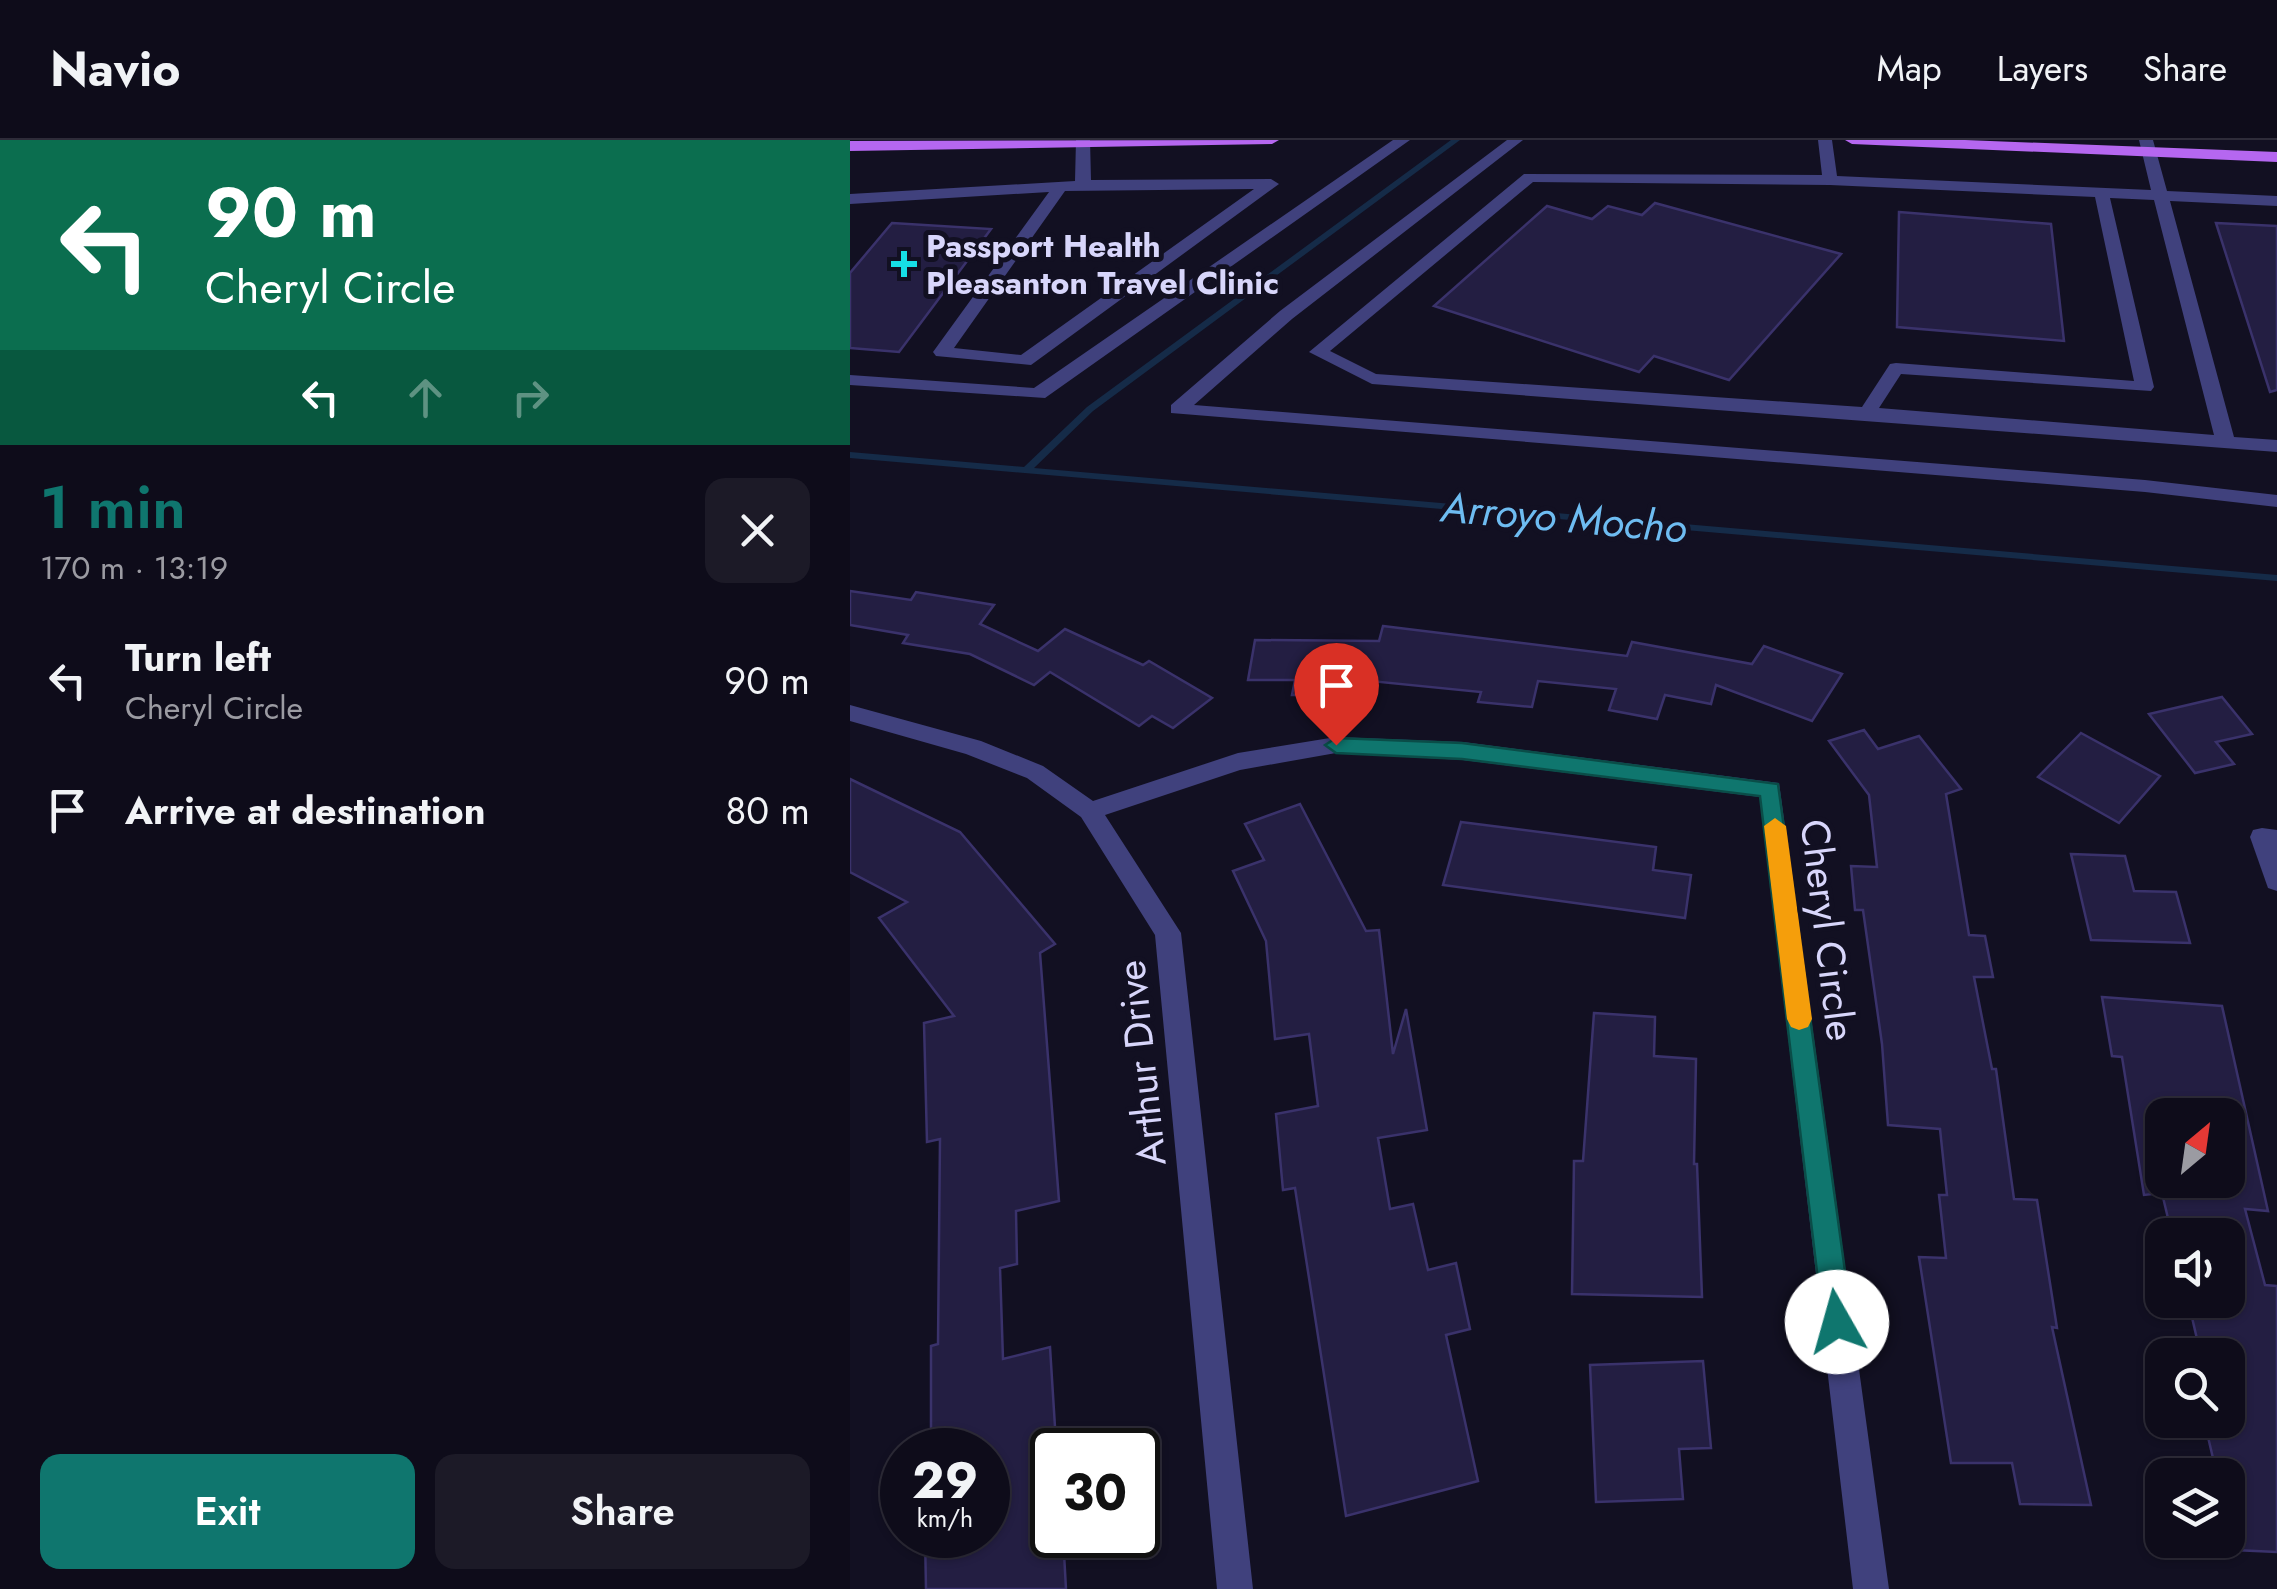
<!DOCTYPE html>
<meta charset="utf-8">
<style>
:root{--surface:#0e0c1a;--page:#1c1a27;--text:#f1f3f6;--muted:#9b9ba2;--line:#2e2c39;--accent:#0f766e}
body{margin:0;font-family:Jost,sans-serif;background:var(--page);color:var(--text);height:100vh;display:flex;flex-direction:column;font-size:38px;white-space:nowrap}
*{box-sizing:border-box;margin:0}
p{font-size:32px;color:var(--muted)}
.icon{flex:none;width:55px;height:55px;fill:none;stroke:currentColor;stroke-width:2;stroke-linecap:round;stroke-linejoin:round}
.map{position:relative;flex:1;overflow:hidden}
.sheet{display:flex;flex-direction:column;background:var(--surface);width:850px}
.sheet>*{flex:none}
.hud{background:#0b6e4f;color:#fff;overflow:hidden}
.needle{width:65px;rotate:29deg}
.controls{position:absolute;left:1295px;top:958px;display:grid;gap:20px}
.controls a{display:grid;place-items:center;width:100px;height:100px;border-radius:20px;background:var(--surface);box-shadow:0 2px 8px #0004,0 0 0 2px var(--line);font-size:50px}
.speed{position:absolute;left:30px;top:1288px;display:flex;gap:20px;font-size:50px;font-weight:700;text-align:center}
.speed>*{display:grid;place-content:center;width:130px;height:130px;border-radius:50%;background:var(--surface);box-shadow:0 2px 8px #0004,0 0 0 2px var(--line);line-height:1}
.speed small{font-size:25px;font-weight:400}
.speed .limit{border:5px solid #111;border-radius:15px;background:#fff;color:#111}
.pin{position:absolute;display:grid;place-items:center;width:85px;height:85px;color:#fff;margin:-102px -42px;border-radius:50% 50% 50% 0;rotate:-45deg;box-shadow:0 0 10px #0007}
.pin .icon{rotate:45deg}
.me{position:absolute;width:110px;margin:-55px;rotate:353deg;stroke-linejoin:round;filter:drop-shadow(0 0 8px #0008)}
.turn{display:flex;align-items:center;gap:35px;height:210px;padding:0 40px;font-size:45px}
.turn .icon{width:130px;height:130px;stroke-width:2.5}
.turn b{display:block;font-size:70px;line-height:85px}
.lanes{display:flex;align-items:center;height:95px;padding:0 40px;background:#0003;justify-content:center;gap:50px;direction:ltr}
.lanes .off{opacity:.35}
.round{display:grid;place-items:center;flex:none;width:105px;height:105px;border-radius:20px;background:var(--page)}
.overview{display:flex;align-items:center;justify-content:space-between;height:170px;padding:0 40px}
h1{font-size:60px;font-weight:600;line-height:75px;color:var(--accent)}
.action{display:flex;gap:20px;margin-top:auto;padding:20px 40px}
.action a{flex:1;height:115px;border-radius:20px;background:var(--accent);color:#fff;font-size:40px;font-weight:600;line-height:115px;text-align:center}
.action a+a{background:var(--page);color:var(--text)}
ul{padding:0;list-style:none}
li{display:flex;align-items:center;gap:30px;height:130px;padding:0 40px}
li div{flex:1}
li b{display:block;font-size:38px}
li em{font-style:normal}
header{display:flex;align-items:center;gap:60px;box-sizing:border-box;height:140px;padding:0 50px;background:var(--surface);border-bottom:2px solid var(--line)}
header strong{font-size:48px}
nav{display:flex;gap:55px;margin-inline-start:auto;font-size:35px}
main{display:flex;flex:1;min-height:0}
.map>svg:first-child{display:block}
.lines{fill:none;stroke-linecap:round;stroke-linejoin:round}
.stream{fill:#152b48;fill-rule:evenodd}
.building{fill:#231e42;stroke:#3a326b;stroke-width:2.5;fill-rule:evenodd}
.minor{fill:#40417d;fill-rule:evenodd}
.major{fill:#b567f0;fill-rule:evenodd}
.route{fill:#0f766e;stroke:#0a4d48;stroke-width:2.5}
.slow{fill:#f59e0b}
.poi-dot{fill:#16dee6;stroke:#121022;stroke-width:4}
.labels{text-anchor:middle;stroke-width:10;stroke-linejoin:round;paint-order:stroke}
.far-poi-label{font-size:32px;font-weight:bold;fill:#d8d6fb;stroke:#121022;text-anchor:start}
.street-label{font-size:40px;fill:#d8d6fb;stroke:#121022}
.water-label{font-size:42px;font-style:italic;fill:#6ebcf1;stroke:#121022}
</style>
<header>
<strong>Navio</strong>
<nav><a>Map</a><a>Layers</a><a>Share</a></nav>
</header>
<main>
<section class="sheet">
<div class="hud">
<div class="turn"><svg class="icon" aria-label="left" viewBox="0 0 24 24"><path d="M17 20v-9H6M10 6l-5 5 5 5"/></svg><div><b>90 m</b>Cheryl Circle</div></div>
<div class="lanes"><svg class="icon" aria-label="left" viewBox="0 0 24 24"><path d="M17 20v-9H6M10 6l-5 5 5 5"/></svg><svg class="icon off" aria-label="ahead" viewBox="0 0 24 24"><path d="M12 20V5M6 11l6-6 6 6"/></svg><svg class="icon off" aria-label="right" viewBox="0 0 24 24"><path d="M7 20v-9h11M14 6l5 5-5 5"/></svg></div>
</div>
<div class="overview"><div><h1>1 min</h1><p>170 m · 13:19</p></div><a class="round"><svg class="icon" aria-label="close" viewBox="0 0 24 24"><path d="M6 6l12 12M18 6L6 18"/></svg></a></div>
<ul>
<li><svg class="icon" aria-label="left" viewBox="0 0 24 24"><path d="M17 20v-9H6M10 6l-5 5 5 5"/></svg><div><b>Turn left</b><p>Cheryl Circle</p></div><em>90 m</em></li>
<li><svg class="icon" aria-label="arrive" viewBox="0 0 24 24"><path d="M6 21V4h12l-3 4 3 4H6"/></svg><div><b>Arrive at destination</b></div><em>80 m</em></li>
</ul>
<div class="action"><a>Exit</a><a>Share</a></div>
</section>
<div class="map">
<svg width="1427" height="1449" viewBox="0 0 1427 1449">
<rect width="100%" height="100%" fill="#121022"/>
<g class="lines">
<polygon class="stream" points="601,0 610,0 243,271 184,328 1427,435 1427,441 0,318 0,312 174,327 237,267"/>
</g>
<g class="building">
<polygon points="805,63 991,114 879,240 804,216 789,232 584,166 697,66 742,79 758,66 792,75"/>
<polygon points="1049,72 1201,84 1214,201 1047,187"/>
<polygon points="42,83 141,89 49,212 0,208 0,133"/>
<polygon points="1366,83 1427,86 1427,250 1420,252"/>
<polygon points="0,451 61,460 66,452 144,465 130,484 188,511 215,489 293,525 299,521 362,558 323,588 302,576 289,586 200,532 184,545 120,514 53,503 58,495 0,485"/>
<polygon points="533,486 777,516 782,502 902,524 914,506 992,534 962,581 866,545 861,564 815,555 807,579 759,570 766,549 688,541 682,567 628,562 631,552 491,538 488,555 442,555 445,540 398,540 405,500 529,501"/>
<polygon points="1372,557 1402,594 1366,602 1384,624 1345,633 1299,574"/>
<polygon points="1014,590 1028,609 1069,596 1111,649 1096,654 1119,795 1135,796 1143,837 1124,837 1142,929 1146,929 1164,1059 1187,1060 1207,1188 1202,1187 1241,1365 1170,1364 1162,1323 1101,1323 1069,1117 1096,1118 1089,1055 1097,1055 1090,989 1038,985 1032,904 1013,770 1005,770 1001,726 1027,727 1019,655 979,601"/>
<polygon points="1231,593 1310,636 1269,683 1188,637"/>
<polygon points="0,639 110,692 205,804 190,813 209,1061 166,1071 167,1124 150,1128 153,1219 200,1207 206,1303 202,1304 202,1395 213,1395 216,1449 76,1449 75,1395 138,1395 138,1310 81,1310 81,1206 88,1204 90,999 77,1002 74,883 104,876 29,778 57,762 0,732"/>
<polygon points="450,664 516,791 529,790 543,914 556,869 577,990 528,998 540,1069 563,1064 578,1130 606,1123 620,1189 596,1195 628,1341 496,1376 445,1048 433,1050 426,974 468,966 459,894 425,899 416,801 383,731 414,720 395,684"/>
<polygon points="611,682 806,707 803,730 841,735 835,778 593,745"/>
<polygon points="1221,714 1275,716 1284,751 1326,752 1340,803 1241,800"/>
<path d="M 1252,857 L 1372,866 L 1418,1071 L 1395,1069 L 1415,1145 L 1427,1146 L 1427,1412 L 1384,1410 L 1378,1381 L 1378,1335 L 1367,1335 L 1354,1280 L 1378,1280 L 1378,1213 L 1350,1212 L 1338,1160 L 1378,1160 L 1378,1095 L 1322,1095 L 1312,1053 L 1294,1055 L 1272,917 L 1262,916 ZM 1312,975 L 1378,975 L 1378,1040 L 1312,1040 Z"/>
<polygon points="744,873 805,877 804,916 846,919 844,1024 847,1024 852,1157 722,1154 724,1021 733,1021"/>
<polygon points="853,1221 861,1308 829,1309 833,1359 746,1362 740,1225"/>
</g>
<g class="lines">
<g class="minor">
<path d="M 226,0 L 240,0 L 241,40 L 421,39 L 429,44 L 181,225 L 86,216 L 83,212 L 199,52 L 0,64 L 0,54 L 225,41 ZM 404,49 L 171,215 L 104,208 L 215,51 Z"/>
<polygon points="543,0 560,0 195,258 0,245 0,235 184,248"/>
<polygon points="657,0 673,0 442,179 344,265 1295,340 1427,355 1427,367 1295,352 321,273 321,265 430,171"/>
<path d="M 968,0 L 982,0 L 987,36 L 1301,50 L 1289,0 L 1303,0 L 1317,51 L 1427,56 L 1427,66 L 1320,61 L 1384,297 L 1427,300 L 1427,312 L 522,244 L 459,212 L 674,34 L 972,35 ZM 683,42 L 980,45 L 1245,57 L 1284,241 L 1046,223 L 1040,224 L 1012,267 L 526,234 L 480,211 ZM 1260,58 L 1304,60 L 1364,295 L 1029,268 L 1051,234 L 1301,251 L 1304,247 Z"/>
<polygon points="0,565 131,601 193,626 243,661 388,613 486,597 613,602 929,643 1039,1449 1003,1449 910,657 613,620 486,613 390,630 255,675 331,793 403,1449 367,1449 305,795 231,677 177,638 116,614 0,581"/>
<polygon points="1412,688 1427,690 1427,751 1418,748 1400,697 1403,690"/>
</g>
<g class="major">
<polygon points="429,0 422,4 0,11 0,1"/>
<polygon points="995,0 1115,0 1427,12 1427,22 1002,4"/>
</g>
</g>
<polygon class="route" points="486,598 612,603 928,644 1002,1182 997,1192 987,1196 977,1192 973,1182 910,656 612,619 486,613 475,605"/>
<polygon class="slow" points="925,678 936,686 962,879 958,887 949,890 941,887 937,879 914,686"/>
<path class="poi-dot" d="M49 109h10v10h10v10h-10v10h-10v-10h-10v-10h10z"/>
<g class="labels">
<g class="far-poi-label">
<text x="76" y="117">Passport Health<tspan x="76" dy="37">Pleasanton Travel Clinic</tspan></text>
</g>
<g class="street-label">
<text transform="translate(978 790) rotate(83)" y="14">Cheryl Circle</text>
<text transform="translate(291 923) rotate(-96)" y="14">Arthur Drive</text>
</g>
<g class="water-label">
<text transform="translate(714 377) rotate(5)" y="15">Arroyo Mocho</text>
</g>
</g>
</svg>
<div class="controls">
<a><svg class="needle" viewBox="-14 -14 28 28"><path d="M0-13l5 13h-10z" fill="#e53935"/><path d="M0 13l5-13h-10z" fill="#9b9ba2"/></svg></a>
<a><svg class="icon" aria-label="sound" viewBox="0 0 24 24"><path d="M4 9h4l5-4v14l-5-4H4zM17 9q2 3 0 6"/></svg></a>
<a><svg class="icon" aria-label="search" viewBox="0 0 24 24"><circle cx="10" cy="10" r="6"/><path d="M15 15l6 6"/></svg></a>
<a><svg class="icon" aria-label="layers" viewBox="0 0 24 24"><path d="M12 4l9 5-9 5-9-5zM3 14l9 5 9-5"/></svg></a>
</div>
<div class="speed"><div>29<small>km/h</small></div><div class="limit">30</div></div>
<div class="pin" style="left:486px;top:605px;background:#d93025"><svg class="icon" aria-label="arrive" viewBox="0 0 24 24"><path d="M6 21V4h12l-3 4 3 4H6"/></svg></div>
<svg class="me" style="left:987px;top:1182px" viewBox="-20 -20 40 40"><circle r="19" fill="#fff"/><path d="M0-13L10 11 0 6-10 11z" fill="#0f766e"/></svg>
</div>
</main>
